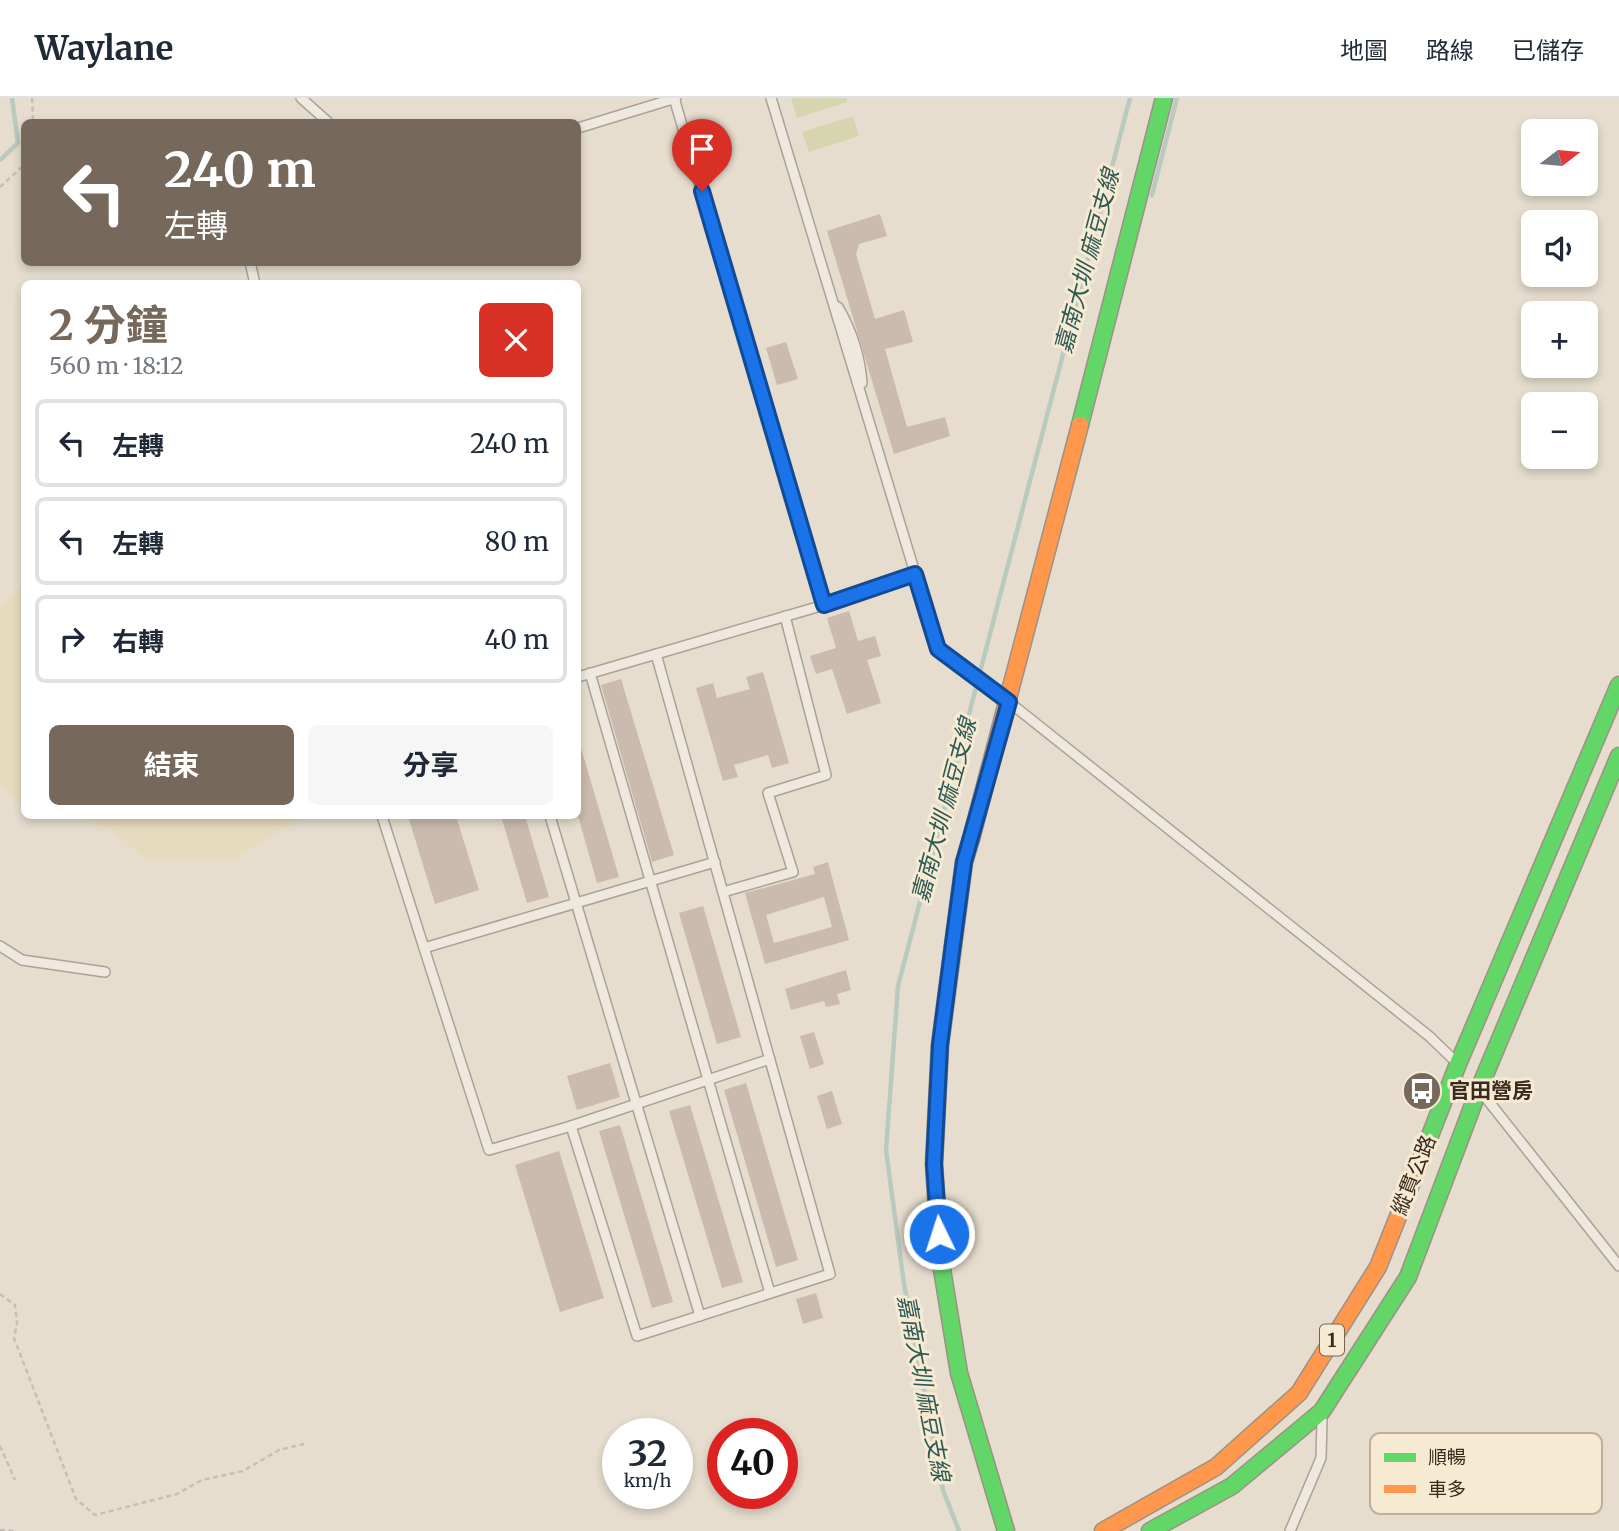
<!DOCTYPE html>
<html lang="zh-TW">
<meta charset="utf-8">
<style>
:root{--surface:#fff;--page:#f6f6f7;--text:#1f2937;--muted:#747a83;--line:#e0e1e3;--accent:#76695c}
body{margin:0;font-family:Merriweather,"Noto Sans TC",serif;background:var(--page);color:var(--text);height:100vh;display:flex;flex-direction:column;font-size:26px;white-space:nowrap}
*{box-sizing:border-box;margin:0}
p{font-size:23px;color:var(--muted)}
.icon{flex:none;width:38px;height:38px;fill:none;stroke:currentColor;stroke-width:2;stroke-linecap:round;stroke-linejoin:round}
.map{position:relative;flex:1;overflow:hidden}
.details{position:absolute;left:21px;top:182px;width:560px;height:539px;display:flex;flex-direction:column;background:var(--surface);border-radius:10px;box-shadow:0 4px 10px #0003}
.details>*{flex:none}
.banner{position:absolute;left:21px;top:21px;width:560px;height:147px;border-radius:10px;box-shadow:0 4px 10px #0003;background:#76695c;color:#fff;overflow:hidden}
.needle{width:46px;rotate:74deg}
.tools{position:absolute;left:1521px;top:21px;display:grid;gap:14px}
.tools a{display:grid;place-items:center;width:77px;height:77px;border-radius:10px;background:var(--surface);box-shadow:0 4px 10px #0003;font-size:35px}
.speed{position:absolute;left:602px;top:1320px;display:flex;gap:14px;font-size:35px;font-weight:700;text-align:center}
.speed>*{display:grid;place-content:center;width:91px;height:91px;border-radius:50%;background:var(--surface);box-shadow:0 4px 10px #0003;line-height:1}
.speed small{font-size:18px;font-weight:400}
.speed .limit{border:10px solid #d22;background:#fff;color:#111}
.pin{position:absolute;display:grid;place-items:center;width:60px;height:60px;color:#fff;margin:-72px -30px;border-radius:50% 50% 50% 0;rotate:-45deg;box-shadow:0 0 7px #0007}
.pin .icon{rotate:45deg}
.me{position:absolute;width:77px;margin:-38px;rotate:356deg;stroke-linejoin:round;filter:drop-shadow(0 0 5px #0008)}
.turn{display:flex;align-items:center;gap:24px;height:147px;padding:0 28px;font-size:32px}
.turn .icon{width:91px;height:91px;stroke-width:2.5}
.turn b{display:block;font-size:49px;line-height:60px}
.round{display:grid;place-items:center;flex:none;width:74px;height:74px;border-radius:10px;background:var(--page)}
.headline{display:flex;align-items:center;justify-content:space-between;height:119px;padding:0 28px}
h1{font-size:42px;font-weight:700;line-height:52px;color:var(--accent)}
.cta{display:flex;gap:14px;margin-top:auto;padding:14px 28px}
.cta a{flex:1;height:80px;border-radius:10px;background:var(--accent);color:#fff;font-size:28px;font-weight:700;line-height:80px;text-align:center}
.cta a+a{background:var(--page);color:var(--text)}
ul{padding:0;list-style:none}
li{display:flex;align-items:center;gap:21px;height:88px;margin:0 14px 10px;padding:0 14px;border:4px solid var(--line);border-radius:10px}
li div{flex:1}
li b{display:block;font-size:26px}
li em{font-style:normal}
header{display:flex;align-items:center;gap:42px;box-sizing:border-box;height:98px;padding:0 35px;background:var(--surface);border-bottom:2px solid var(--line)}
header strong{font-size:33px}
nav{display:flex;gap:38px;margin-inline-start:auto;font-size:24px}
.map>svg:first-child{display:block}
.farmland{fill:#e6dbbe}
.green{fill:#d7d5b0}
.lines{fill:none;stroke-linecap:round;stroke-linejoin:round}
.stream{stroke:#b9cabf;stroke-width:4.5}
.building{fill:#cabbae;fill-rule:evenodd}
.lane-casing{stroke:#aba296;stroke-width:12}
.fast-casing{stroke:#9b9286;stroke-width:19}
.slow-casing{stroke:#9b9286;stroke-width:19}
.path{stroke:#c7bfb6;stroke-width:2.5;stroke-dasharray:5 3.5;stroke-linecap:butt}
.lane{stroke:#eee8df;stroke-width:9}
.fast{stroke:#63d668;stroke-width:16}
.slow{stroke:#ff974d;stroke-width:16}
.route-casing{stroke:#114b97;stroke-width:18}
.route{stroke:#1a73e8;stroke-width:12}
.labels{text-anchor:middle;stroke-width:6;stroke-linejoin:round;paint-order:stroke}
.shield{fill:#f7ead3;stroke:#736454;stroke-width:2}
.shield-label{font-size:19px;font-weight:bold;fill:#3a2a1e}
.poi-label{font-size:21px;font-weight:bold;fill:#3a2a1e;stroke:#f7ead3;text-anchor:start}
.street-label{font-size:21px;fill:#3a2a1e;stroke:#f7ead3}
.water-label{font-size:23px;font-style:italic;fill:#2d5a55;stroke:#f7ead3}
.key{fill:#f7ead3;stroke:#beb09d;stroke-width:2}
.key-label{font-size:19px;fill:#3a2a1e}
</style>
<header>
<strong>Waylane</strong>
<nav><a>地圖</a><a>路線</a><a>已儲存</a></nav>
</header>
<div class="map">
<svg width="1619" height="1433" viewBox="0 0 1619 1433">
<rect width="100%" height="100%" fill="#e6ddce"/>
<g class="farmland">
<polygon points="24,485 24,712 0,684 0,508"/>
<polygon points="79,718 305,718 229,764 148,763 110,731"/>
</g>
<g class="green">
<polygon points="791,0 846,0 847,4 797,20"/>
<polygon points="853,18 859,38 809,54 802,34"/>
</g>
<g class="lines">
<g class="stream">
<polyline points="0,62 18,45 12,0"/>
<polyline points="1152,97 1177,0"/>
<polyline points="959,1433 943,1392 904,1186 886,1052 898,888 1130,0"/>
</g>
</g>
<g class="building">
<polygon points="880,116 887,138 859,146 856,156 875,221 904,212 913,244 885,251 907,329 945,319 950,338 894,356 827,133"/>
<polygon points="786,244 798,281 777,287 766,250"/>
<polygon points="849,513 858,543 875,538 881,558 867,562 881,605 847,616 832,571 816,576 810,558 836,550 827,520"/>
<polygon points="763,574 789,665 772,670 768,657 734,667 738,679 723,683 696,590 713,585 717,600 750,591 746,579"/>
<polygon points="621,581 674,757 652,764 601,587"/>
<polygon points="581,650 619,779 597,785 578,718 578,651"/>
<polygon points="408,718 456,718 479,792 435,806"/>
<polygon points="501,718 525,718 549,799 527,805"/>
<path d="M 828,764 L 849,842 L 765,866 L 745,795 L 815,776 L 813,769 ZM 824,799 L 832,829 L 774,845 L 766,817 Z"/>
<polygon points="703,808 741,939 717,946 679,815"/>
<polygon points="846,872 851,892 837,896 840,906 826,909 824,903 791,912 785,891"/>
<polygon points="814,934 824,966 810,971 800,938"/>
<polygon points="610,965 620,999 577,1012 567,978"/>
<polygon points="746,985 798,1162 776,1169 724,992"/>
<polygon points="832,993 842,1026 827,1031 817,998"/>
<polygon points="690,1007 743,1184 722,1190 669,1013"/>
<polygon points="620,1027 673,1204 652,1210 599,1033"/>
<polygon points="559,1053 604,1200 560,1214 515,1067"/>
<polygon points="816,1195 823,1220 803,1226 796,1201"/>
</g>
<g class="lines">
<g class="lane-casing">
<g id="lane">
<polyline points="301,0 328,24"/>
<polyline points="674,0 824,507"/>
<polyline points="771,0 938,551 1009,604 1429,938 1455,963"/>
<polyline points="578,30 676,0"/>
<polyline points="250,164 255,186"/>
<path d="M 838,209 C 852,233 860,257 862,285"/>
<polyline points="656,556 830,1176 637,1238 571,1028 770,961"/>
<polyline points="590,575 770,1195"/>
<polyline points="578,579 824,507 915,476"/>
<polyline points="382,718 424,850 715,764"/>
<polyline points="550,718 700,1218"/>
<polyline points="723,794 793,774 768,695 826,677 785,518"/>
<polyline points="0,848 22,862 105,874"/>
<polyline points="424,850 489,1052 571,1028"/>
<polyline points="1482,995 1619,1168"/>
<polyline points="1290,1433 1321,1360 1322,1322"/>
</g>
</g>
<g class="fast-casing">
<g id="fast">
<polyline points="1080,327 1164,0"/>
<polyline points="971,741 964,764 940,947 934,1066 940,1159 959,1275 1006,1433"/>
<polyline points="1413,1081 1458,966 1619,587"/>
<polyline points="1150,1433 1232,1388 1322,1313 1408,1179 1479,991 1619,658"/>
</g>
</g>
<g class="slow-casing">
<g id="slow">
<polyline points="971,741 1080,327"/>
<polyline points="1103,1433 1216,1369 1299,1295 1378,1169 1413,1081"/>
</g>
</g>
<g class="path">
<polyline points="32,0 33,24"/>
<polyline points="0,89 24,67"/>
<polyline points="0,1196 15,1207 17,1225 14,1240 76,1401 95,1417 177,1396 202,1382 243,1373 279,1352 304,1346"/>
<polyline points="0,1348 15,1382"/>
<polyline points="0,1432 14,1433"/>
</g>
<use href="#lane" class="lane"/>
<use href="#fast" class="fast"/>
<use href="#slow" class="slow"/>
</g>
<g class="lines">
<g class="route-casing">
<polyline id="route" points="702,93 824,507 915,476 938,551 1009,604 964,764 953,846 940,947 934,1066 939,1136"/>
</g>
<use href="#route" class="route"/>
</g>
<defs>
<g id="bus-disc" transform="scale(2.0125)"><circle r="9.5" fill="#76695c" stroke="#f7ead3"/><path d="M-5-6H5V4H4V6H2V4H-2V6H-4V4H-5ZM-3.5-4V0h7V-4ZM-3.5 1.2v1.5H-2V1.2ZM2 1.2v1.5H3.5V1.2Z" fill="#fff"/></g>
</defs>
<g fill-rule="evenodd">
<use href="#bus-disc" x="1422" y="993"/>
</g>
<g class="labels">
<rect class="shield" x="1320" y="1226.5" width="24" height="31" rx="5"/>
<g class="shield-label">
<text x="1332" y="1249">1</text>
</g>
<g class="poi-label">
<text x="1449" y="1000">官田營房</text>
</g>
<g class="street-label">
<text transform="translate(1414 1077) rotate(-68)" y="7">縱貫公路</text>
</g>
<g class="water-label">
<text transform="translate(1087 163) rotate(-75)" y="8">嘉南大圳 麻豆支線</text>
<text transform="translate(944 712) rotate(-75)" y="8">嘉南大圳 麻豆支線</text>
<text transform="translate(924 1290) rotate(79)" y="8">嘉南大圳 麻豆支線</text>
</g>
</g>
<rect x="1370" y="1335" width="232" height="81" rx="10" class="key"/>
<rect x="1384" y="1355" width="32" height="9" fill="#63d668"/>
<rect x="1384" y="1387" width="32" height="8" fill="#ff974d"/>
<g class="key-label">
<text x="1428" y="1366">順暢</text>
<text x="1428" y="1398">車多</text>
</g>
</svg>
<div class="tools">
<a><svg class="needle" viewBox="-14 -14 28 28"><path d="M0-13l5 13h-10z" fill="#e53935"/><path d="M0 13l5-13h-10z" fill="#747a83"/></svg></a>
<a><svg class="icon" aria-label="sound" viewBox="0 0 24 24"><path d="M4 9h4l5-4v14l-5-4H4zM17 9q2 3 0 6"/></svg></a>
<a>+</a>
<a>−</a>
</div>
<div class="speed"><div>32<small>km/h</small></div><div class="limit">40</div></div>
<div class="pin" style="left:702px;top:93px;background:#d93025"><svg class="icon" aria-label="arrive" viewBox="0 0 24 24"><path d="M6 21V4h12l-3 4 3 4H6"/></svg></div>
<svg class="me" style="left:939px;top:1136px" viewBox="-20 -20 40 40"><circle r="17" fill="#1a73e8" stroke="#fff" stroke-width="3"/><path d="M0-11L8 9 0 5-8 9z" fill="#fff"/></svg>
<div class="banner">
<div class="turn"><svg class="icon" aria-label="left" viewBox="0 0 24 24"><path d="M17 20v-9H6M10 6l-5 5 5 5"/></svg><div><b>240 m</b>左轉</div></div>
</div>
<section class="details">
<div class="headline"><div><h1>2 分鐘</h1><p>560 m · 18:12</p></div><a class="round" style="background:#d93025;color:#fff"><svg class="icon" aria-label="close" viewBox="0 0 24 24"><path d="M6 6l12 12M18 6L6 18"/></svg></a></div>
<ul>
<li><svg class="icon" aria-label="left" viewBox="0 0 24 24"><path d="M17 20v-9H6M10 6l-5 5 5 5"/></svg><div><b>左轉</b></div><em>240 m</em></li>
<li><svg class="icon" aria-label="left" viewBox="0 0 24 24"><path d="M17 20v-9H6M10 6l-5 5 5 5"/></svg><div><b>左轉</b></div><em>80 m</em></li>
<li><svg class="icon" aria-label="right" viewBox="0 0 24 24"><path d="M7 20v-9h11M14 6l5 5-5 5"/></svg><div><b>右轉</b></div><em>40 m</em></li>
</ul>
<div class="cta"><a>結束</a><a>分享</a></div>
</section>
</div>
